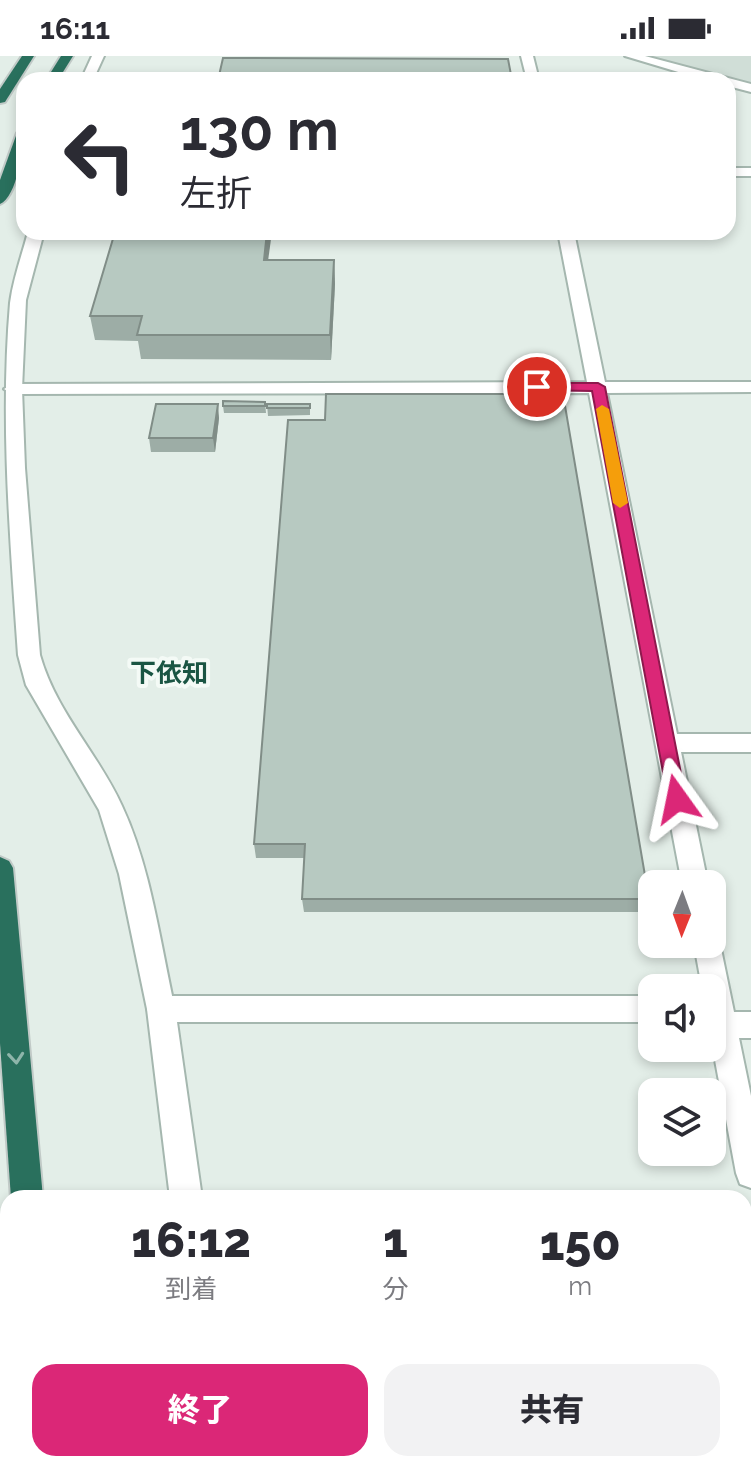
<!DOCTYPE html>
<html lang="ja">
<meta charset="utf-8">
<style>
:root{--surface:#fff;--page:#f2f2f3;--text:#2b2b33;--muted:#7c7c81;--accent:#db2777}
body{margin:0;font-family:Raleway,"Noto Sans JP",sans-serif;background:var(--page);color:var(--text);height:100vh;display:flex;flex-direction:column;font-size:30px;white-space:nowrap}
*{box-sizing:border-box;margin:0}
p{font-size:26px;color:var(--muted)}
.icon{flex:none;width:44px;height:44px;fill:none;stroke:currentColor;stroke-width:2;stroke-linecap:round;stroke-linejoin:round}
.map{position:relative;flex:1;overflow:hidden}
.details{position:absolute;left:0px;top:1134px;width:752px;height:282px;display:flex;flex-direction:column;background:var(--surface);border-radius:24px 24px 0 0;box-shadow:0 4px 12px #0003}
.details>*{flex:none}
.top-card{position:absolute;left:16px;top:16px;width:720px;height:168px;border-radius:24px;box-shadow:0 4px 12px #0003;background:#fff;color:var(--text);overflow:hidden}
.needle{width:52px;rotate:181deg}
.tools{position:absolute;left:638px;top:814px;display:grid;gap:16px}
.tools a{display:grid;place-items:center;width:88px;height:88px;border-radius:16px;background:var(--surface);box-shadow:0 4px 12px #0003;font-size:40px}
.pin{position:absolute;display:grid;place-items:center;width:68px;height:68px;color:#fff;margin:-34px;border:4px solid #fff;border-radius:50%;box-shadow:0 2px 8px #0007}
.me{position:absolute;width:88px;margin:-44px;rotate:348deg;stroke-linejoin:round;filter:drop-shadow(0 0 6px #0008)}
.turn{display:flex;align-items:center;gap:28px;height:168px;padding:0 32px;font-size:36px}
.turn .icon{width:104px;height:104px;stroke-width:2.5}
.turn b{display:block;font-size:56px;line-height:68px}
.eta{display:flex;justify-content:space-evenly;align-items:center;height:136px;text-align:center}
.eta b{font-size:48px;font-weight:800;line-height:56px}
.primary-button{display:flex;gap:16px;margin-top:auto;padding:16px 32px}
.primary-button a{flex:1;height:92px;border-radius:24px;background:var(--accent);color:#fff;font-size:32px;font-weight:800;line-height:92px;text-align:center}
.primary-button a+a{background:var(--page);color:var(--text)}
.status{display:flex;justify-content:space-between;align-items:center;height:56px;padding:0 40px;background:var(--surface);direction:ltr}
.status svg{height:22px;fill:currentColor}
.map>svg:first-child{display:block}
.built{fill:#d0ded7}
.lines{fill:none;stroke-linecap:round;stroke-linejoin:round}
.minor-casing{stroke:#a5b7af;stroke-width:4}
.tertiary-casing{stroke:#a5b7af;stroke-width:4}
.motorway-casing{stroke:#c1cac7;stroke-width:4}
.minor{fill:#fff;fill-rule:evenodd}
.tertiary{fill:#fff;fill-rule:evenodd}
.motorway{fill:#29705d;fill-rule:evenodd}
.wall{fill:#9dada6}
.shaded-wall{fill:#808d87}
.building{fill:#b7c9c1;stroke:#808d87;stroke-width:2}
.oneway{stroke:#8eb5aa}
.route{fill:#db2777;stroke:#8e194d;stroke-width:2}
.slow{fill:#f59e0b}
.labels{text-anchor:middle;stroke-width:8;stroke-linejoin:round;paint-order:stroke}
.neighbourhood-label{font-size:26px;font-weight:bold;fill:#1a5543;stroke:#f4faf6}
</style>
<div class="status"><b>16:11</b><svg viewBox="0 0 49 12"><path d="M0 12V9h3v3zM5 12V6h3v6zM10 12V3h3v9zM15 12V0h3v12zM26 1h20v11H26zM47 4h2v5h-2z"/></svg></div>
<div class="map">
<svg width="751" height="1415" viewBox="0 0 751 1415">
<rect width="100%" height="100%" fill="#e3eee8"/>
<polygon class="built" points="649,0 751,0 751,27"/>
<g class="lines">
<g class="minor-casing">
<g id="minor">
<polygon points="521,0 533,0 539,24 527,24"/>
<polygon points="625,0 645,0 751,28 751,36 728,30 728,24 705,24"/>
<rect x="728" y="112" width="23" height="8"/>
<polygon points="558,176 574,176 605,326 751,326 751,336 607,337 677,678 751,678 751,696 681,696 708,828 682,828 589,337 13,338 4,333 13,328 587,326"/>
<polygon points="712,878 720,888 734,956 751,956 751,982 739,982 751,1040 751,1132 740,1128 736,1117 712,988 712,932 702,932 694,888 712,888"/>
<polygon points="161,940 652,940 652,966 177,966 202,1142 170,1142 147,953 151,944"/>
<rect x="744" y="1361" width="7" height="36"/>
<polygon points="204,1408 240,1408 241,1415 205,1415"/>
</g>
</g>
<g class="tertiary-casing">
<g id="tertiary">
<polygon points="92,0 104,0 93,24 81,24"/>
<path d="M 28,176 L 44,176 L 26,244 L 22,333 L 25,412 L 40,599 C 56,656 98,697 122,750 C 151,812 160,886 175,953 L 171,962 L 161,966 L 151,962 L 147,953 L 119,818 L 99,754 L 26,629 L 18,599 C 10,483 0,363 10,247 C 13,223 22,199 28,176 Z"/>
</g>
</g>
<g class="motorway-casing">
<g id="motorway">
<polygon points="22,0 34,0 5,46 0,47 0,33"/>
<polygon points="61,0 73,0 58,24 46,24"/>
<path d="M 24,73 C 24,91 17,141 0,148 L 0,124 L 17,77 Z"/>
<polygon points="0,801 9,805 13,812 43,1142 11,1142 0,987"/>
<polygon points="31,1408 67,1408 68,1415 32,1415"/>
</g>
</g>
<use href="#minor" class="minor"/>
<use href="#tertiary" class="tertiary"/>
<use href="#motorway" class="motorway"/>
</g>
<g class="wall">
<polygon points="268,204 334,204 335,228 331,304 141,303 138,285 95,284 90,260"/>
<polygon points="265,346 266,357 224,357 223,350"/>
<polygon points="267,348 310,348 310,359 268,360"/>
<polygon points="219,362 215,396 151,396 149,382"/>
<polygon points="288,364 649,843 645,856 304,856 302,843 304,802 256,802 254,788"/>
</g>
<g class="shaded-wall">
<polygon points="267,176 272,176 265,227 264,204"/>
<polygon points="334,204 335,228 331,304 330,279"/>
<polygon points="218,348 219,362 215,396 213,382"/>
</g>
<g class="building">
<polygon points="223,2 508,3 512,24 218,24"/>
<polygon points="115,176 267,176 264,204 334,204 330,279 137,279 142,260 90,260"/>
<polygon points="326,338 563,338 649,843 302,843 305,788 254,788 288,364 325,364"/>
<polygon points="223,345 265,346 265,350 223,350"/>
<polygon points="156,348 218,348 213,382 149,382"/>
<rect x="267" y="348" width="43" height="4"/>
</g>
<defs><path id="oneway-chevron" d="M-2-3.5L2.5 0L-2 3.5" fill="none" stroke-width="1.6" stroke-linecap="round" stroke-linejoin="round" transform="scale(2)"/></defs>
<use class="oneway" href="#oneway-chevron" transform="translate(16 1002) rotate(85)"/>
<polygon class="route" points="537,327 598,327 605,331 686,743 684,748 670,748 668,743 592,335 532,334 532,328"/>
<polygon class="slow" points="602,349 609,353 628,447 620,452 613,447 596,353"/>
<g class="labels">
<g class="neighbourhood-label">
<text x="169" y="626">下依知</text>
</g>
</g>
</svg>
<div class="tools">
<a><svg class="needle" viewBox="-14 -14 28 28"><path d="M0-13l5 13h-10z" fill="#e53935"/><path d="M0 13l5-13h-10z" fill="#7c7c81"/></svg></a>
<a><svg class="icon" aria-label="sound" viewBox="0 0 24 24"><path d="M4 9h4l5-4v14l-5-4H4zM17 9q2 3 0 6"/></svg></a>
<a><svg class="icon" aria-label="layers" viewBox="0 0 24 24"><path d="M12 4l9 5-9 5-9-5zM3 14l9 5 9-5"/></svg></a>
</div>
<div class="pin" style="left:537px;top:331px;background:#d93025"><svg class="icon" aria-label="arrive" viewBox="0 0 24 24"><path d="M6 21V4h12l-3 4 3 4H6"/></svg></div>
<svg class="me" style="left:677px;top:743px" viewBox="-20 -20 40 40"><path d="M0-17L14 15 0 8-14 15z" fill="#db2777" stroke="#fff" stroke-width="4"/></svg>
<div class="top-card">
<div class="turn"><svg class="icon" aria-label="left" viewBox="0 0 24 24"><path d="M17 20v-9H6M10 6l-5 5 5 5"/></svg><div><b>130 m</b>左折</div></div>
</div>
<section class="details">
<div class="eta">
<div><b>16:12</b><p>到着</p></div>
<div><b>1</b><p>分</p></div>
<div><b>150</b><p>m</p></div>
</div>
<div class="primary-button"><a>終了</a><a>共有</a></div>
</section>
</div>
